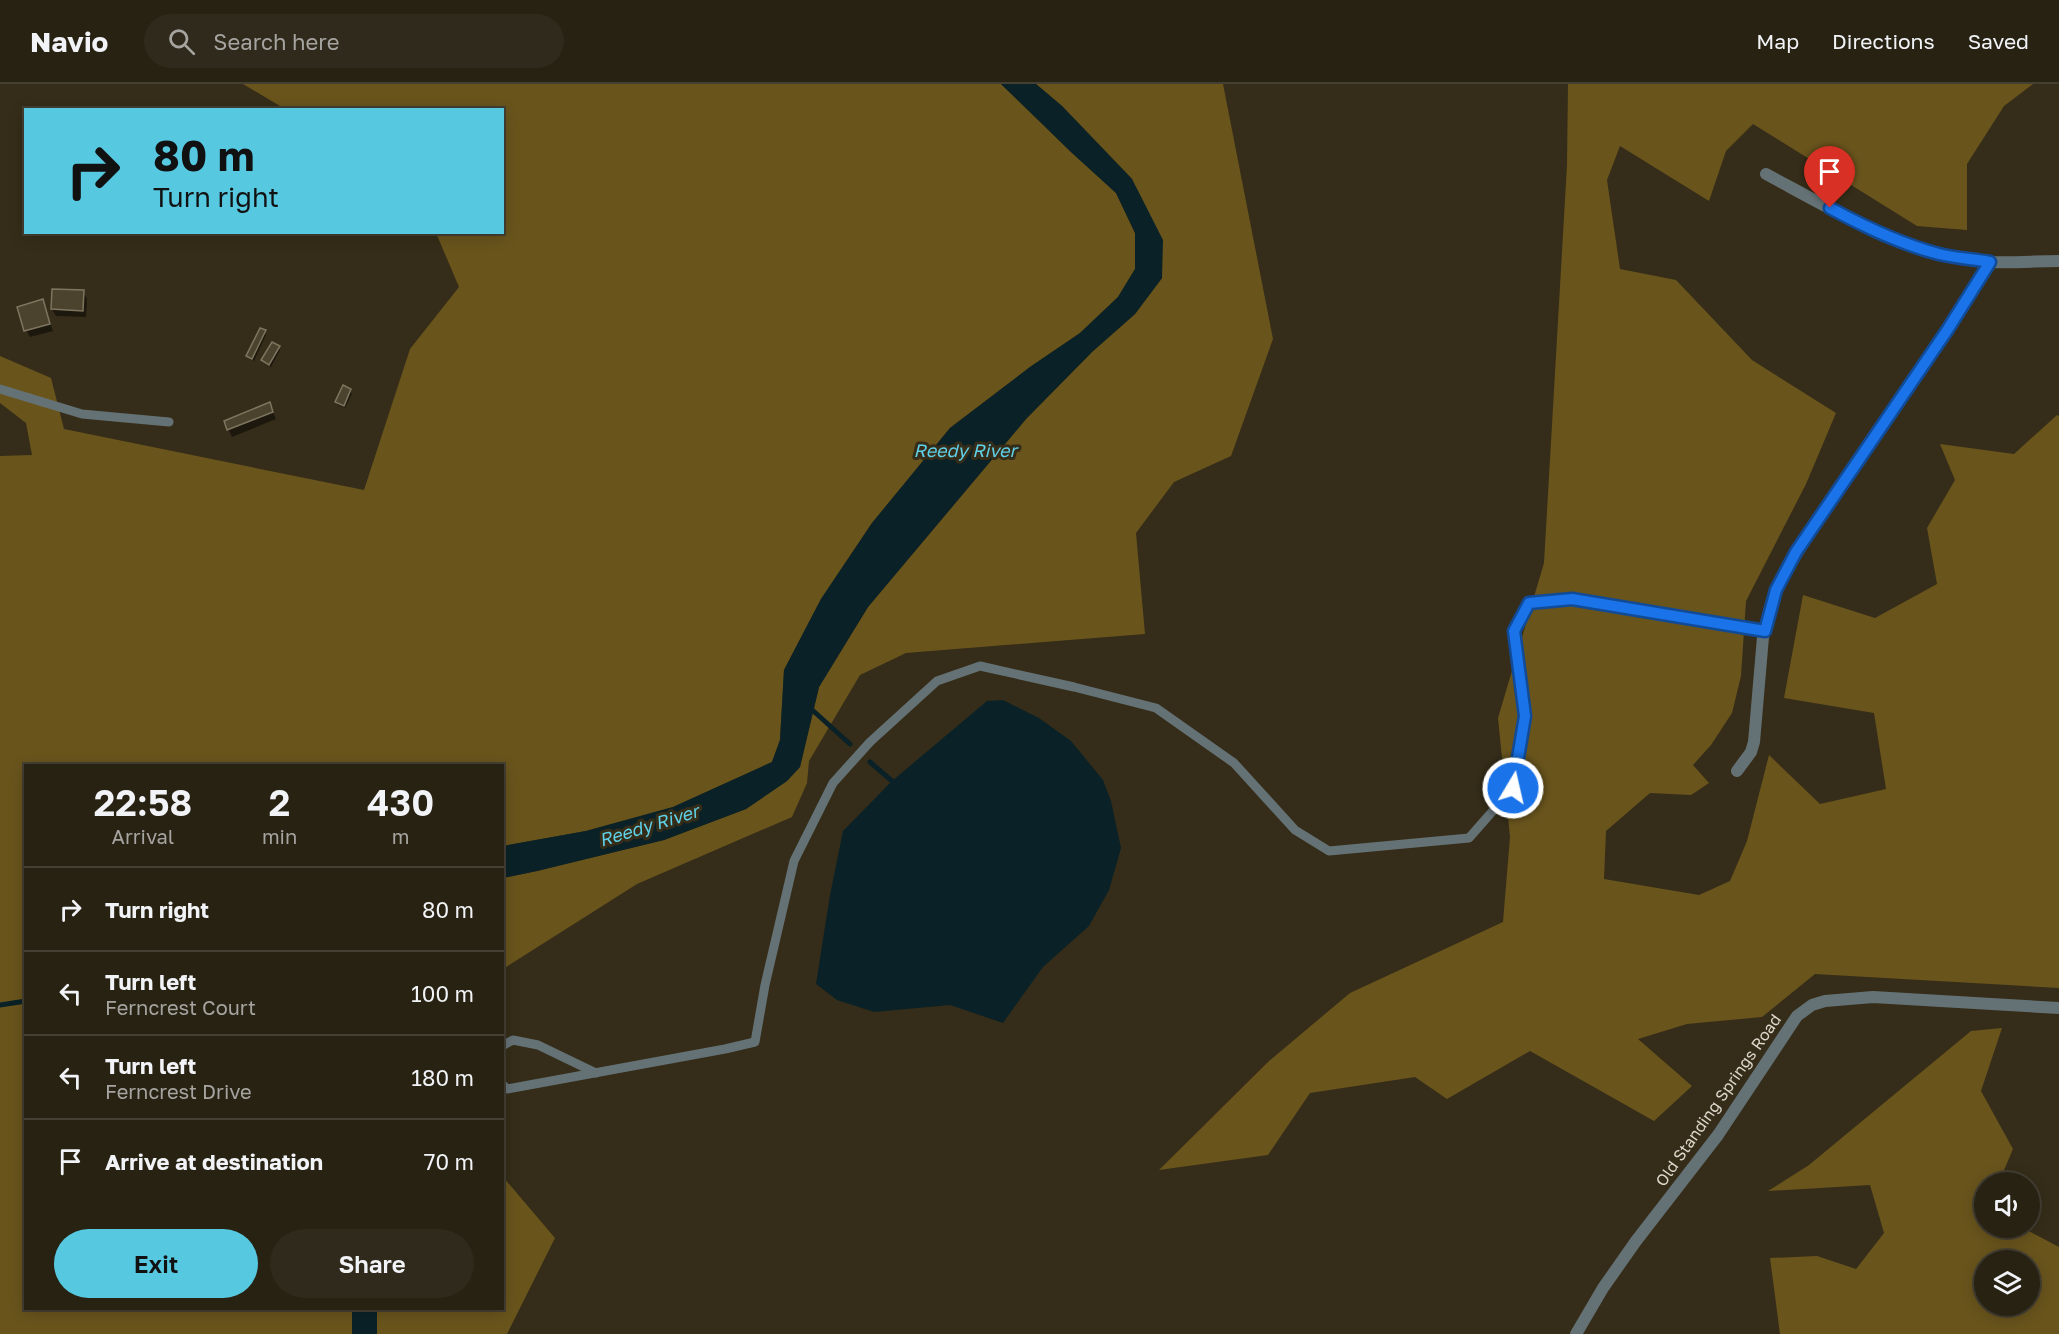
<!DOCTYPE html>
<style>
:root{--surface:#282213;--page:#302a1c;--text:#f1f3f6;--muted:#a5a4a0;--line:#443f33;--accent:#56c9e1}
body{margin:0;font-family:"Golos Text",sans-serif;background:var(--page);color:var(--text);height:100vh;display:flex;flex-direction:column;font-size:22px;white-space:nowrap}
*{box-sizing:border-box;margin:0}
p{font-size:20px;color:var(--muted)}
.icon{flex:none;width:33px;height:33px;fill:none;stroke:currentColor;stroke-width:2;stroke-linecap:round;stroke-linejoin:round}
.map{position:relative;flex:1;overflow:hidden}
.side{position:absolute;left:24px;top:680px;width:480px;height:546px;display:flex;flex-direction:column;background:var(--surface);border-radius:0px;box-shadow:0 3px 15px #0003,0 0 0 2px var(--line)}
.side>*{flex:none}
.guide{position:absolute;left:24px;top:24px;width:480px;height:126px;border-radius:0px;box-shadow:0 3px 15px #0003,0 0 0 2px var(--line);background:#56c9e1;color:#111;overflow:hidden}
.controls{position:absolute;left:1974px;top:1088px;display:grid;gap:12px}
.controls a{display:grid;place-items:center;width:66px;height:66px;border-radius:50%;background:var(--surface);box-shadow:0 3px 15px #0003,0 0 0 2px var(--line);font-size:30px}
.pin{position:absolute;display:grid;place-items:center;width:51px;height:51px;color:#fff;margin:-62px -26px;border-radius:50% 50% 50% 0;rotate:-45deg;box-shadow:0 0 6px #0007}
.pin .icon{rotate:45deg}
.me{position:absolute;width:66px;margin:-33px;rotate:9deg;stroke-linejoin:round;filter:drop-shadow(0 0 4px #0008)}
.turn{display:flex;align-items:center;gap:21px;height:126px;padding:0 30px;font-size:27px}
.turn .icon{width:78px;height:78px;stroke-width:2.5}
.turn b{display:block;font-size:42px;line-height:51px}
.eta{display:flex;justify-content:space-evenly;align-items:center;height:102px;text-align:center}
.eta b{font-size:36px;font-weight:600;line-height:42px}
.cta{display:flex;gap:12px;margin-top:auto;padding:12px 30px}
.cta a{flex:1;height:69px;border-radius:36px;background:var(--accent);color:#111;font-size:24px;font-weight:600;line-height:69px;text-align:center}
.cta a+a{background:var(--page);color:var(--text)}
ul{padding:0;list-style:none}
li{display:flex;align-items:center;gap:18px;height:84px;padding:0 30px;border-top:2px solid var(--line)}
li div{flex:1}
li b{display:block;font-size:22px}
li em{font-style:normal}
header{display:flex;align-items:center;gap:36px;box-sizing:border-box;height:84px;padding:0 30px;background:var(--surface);border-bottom:2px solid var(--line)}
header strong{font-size:28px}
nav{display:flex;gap:33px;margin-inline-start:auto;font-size:21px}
.search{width:420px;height:54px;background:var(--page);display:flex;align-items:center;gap:15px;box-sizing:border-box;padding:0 21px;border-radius:33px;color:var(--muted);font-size:22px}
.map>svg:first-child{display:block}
.forest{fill:#69541c;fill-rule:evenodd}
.water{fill:#0a2227}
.shadow{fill:#0007}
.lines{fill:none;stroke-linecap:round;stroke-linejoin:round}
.stream{stroke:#0a2227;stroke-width:5}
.building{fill:#4c432f;stroke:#7e755f;stroke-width:1.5}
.lane{stroke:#657275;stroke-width:9}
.street{stroke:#657275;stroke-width:12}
.route-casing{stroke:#114b97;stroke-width:15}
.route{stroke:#1a73e8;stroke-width:10}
.labels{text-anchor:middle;stroke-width:6;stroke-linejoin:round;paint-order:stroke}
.street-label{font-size:16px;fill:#ddd8cc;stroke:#352d19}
.water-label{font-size:18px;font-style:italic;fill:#5ed0e8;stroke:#352d19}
</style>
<header>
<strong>Navio</strong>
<div class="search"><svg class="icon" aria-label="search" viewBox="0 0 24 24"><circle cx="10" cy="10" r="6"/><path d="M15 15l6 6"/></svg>Search here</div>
<nav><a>Map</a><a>Directions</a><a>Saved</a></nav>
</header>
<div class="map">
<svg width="2059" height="1250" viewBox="0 0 2059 1250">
<rect width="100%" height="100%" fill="#352d19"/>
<g class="forest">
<polygon points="243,0 1001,0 1071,68 1116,109 1135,149 1135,185 1118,213 1080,249 1030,283 950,344 872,439 821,515 784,586 780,656 772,678 673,723 586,747 503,762 502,681 26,681 26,1224 352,1224 352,1250 0,1250 0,372 32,371 26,339 0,319 0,272 51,294 64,345 364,406 410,265 459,203 436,149 502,148 502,26 285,25"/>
<polygon points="1036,0 1223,0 1273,255 1231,372 1174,398 1136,449 1145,550 906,569 860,591 809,677 807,699 792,733 637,800 503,885 503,794 537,787 664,756 746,725 787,697 800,683 819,603 868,523 1026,335 1092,268 1135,230 1162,194 1132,95 1062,22"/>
<polygon points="1568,0 2033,0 2004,22 1967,80 1967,146 1917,142 1753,40 1726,67 1709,117 1620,62 1607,96 1620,185 1676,196 1752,276 1836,329 1806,400 1746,517 1741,592 1732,629 1711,661 1693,681 1709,699 1691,711 1650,709 1606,747 1604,795 1699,811 1730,797 1747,757 1769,671 1820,720 1886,705 1874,629 1784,614 1803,511 1875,534 1937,500 1927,444 1955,396 1940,360 2014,370 2057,331 2059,332 2059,904 1815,890 1762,933 1687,940 1638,955 1692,1002 1654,1037 1530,967 1447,1015 1415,993 1310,1009 1268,1071 1159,1086 1269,977 1350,909 1503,838 1510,753 1498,634 1544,479 1567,81"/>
<path d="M 2002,944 L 1981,1007 L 2013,1065 L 1999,1098 L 1984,1098 L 1984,1143 L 2021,1143 L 2059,1163 L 2059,1250 L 1780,1250 L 1770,1174 L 1817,1172 L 1856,1185 L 1884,1149 L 1870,1101 L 1768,1107 L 1809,1081 L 1971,947 ZM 1984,1176 L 2030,1176 L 2030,1221 L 1984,1221 Z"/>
<polygon points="503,1093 555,1154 507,1250 377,1250 377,1224 502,1224"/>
</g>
<g class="water">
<polygon points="1001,0 1036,0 1062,22 1132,95 1163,156 1162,194 1135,230 1092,268 1026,335 868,523 819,603 800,683 787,697 746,725 664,756 537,787 503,794 503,762 586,747 673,723 772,678 780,656 784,586 821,515 872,439 950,344 1030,283 1080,249 1118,213 1135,185 1135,149 1116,109 1071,68"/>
<polygon points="1003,616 1039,634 1071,657 1103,696 1111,717 1121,764 1109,806 1089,842 1043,883 1003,939 950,921 874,928 837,916 816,900 830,811 843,747 892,697 987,617"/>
<rect x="352" y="1224" width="25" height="26"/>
</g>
<g class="shadow">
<polygon points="83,208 87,215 86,233 56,232 52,225"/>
<polygon points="42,217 53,247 30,253 26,246"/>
<polygon points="264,248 266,251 254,277 248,272"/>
<polygon points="278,263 280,266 271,283 264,279 263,276"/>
<polygon points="350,307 352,310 345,324 338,321 336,318"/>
<polygon points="269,320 276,335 232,353 225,338"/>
</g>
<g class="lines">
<g class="stream">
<polyline points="809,623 850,660"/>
<polyline points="870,678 892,697"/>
<polyline points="0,921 26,917"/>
</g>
</g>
<g class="building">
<polygon points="52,205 84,206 83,227 51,225"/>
<polygon points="43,215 50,240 24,247 17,223"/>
<polygon points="260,244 266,246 252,275 246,272"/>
<polygon points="272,258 280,262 269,281 261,276"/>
<polygon points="343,301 351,305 344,322 335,318"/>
<polygon points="270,318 273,328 227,346 224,337"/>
</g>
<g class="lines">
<g class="lane">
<polyline points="0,305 82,330 169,338"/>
<polyline points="502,962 513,956 538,961 596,989"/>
<polyline points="502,1000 507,1005 725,965 755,958 765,901 794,777 833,699 870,658 937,597 980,582 1074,603 1156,624 1234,679 1295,746 1329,767 1469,754 1513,704 1525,632 1514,547 1529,519 1572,515 1765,547"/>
</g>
<g class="street">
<path d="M 1766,90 C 1837,128 1908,172 1990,178 C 2013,179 2036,177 2059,177"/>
<polyline points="1737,687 1751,668 1754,658 1763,553 1771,520 1784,490 1828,419 1948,245 1990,178"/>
<polyline points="1576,1250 1603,1204 1636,1157 1718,1051 1797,932 1812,921 1825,917 1873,913 2059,924"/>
</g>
</g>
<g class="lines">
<g class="route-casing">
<path id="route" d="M 1513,704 L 1525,632 L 1514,547 L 1529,519 L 1572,515 L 1765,547 L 1776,506 L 1796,468 L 1948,245 L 1990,178 C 1973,175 1955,174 1939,170 C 1900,160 1865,143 1830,124"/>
</g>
<use href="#route" class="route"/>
</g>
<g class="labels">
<g class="street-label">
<text transform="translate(1718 1016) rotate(-55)" y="6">Old Standing Springs Road</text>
</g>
<g class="water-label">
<text x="965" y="373">Reedy River</text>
<text transform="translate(649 742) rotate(-17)" y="6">Reedy River</text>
</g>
</g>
</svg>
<div class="controls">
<a><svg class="icon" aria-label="sound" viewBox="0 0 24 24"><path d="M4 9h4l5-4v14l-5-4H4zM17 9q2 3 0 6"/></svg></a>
<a><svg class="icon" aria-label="layers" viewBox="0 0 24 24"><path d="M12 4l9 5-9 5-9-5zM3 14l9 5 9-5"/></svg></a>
</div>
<div class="pin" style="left:1830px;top:124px;background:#d93025"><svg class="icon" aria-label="arrive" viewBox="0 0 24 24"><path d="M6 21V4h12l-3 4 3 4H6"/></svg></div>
<svg class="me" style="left:1513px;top:704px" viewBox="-20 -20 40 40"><circle r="17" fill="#1a73e8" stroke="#fff" stroke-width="3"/><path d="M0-11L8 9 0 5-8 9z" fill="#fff"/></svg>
<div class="guide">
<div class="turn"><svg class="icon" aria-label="right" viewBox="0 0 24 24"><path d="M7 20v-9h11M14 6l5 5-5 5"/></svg><div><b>80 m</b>Turn right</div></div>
</div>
<section class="side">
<div class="eta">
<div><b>22:58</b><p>Arrival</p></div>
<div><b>2</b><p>min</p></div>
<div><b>430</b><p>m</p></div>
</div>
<ul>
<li><svg class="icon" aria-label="right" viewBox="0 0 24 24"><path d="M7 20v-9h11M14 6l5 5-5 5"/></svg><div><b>Turn right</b></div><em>80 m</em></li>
<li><svg class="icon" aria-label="left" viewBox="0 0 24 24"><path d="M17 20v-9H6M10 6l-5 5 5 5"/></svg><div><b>Turn left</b><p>Ferncrest Court</p></div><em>100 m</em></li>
<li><svg class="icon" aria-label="left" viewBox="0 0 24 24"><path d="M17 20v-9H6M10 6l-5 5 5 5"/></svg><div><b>Turn left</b><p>Ferncrest Drive</p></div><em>180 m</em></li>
<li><svg class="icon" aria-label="arrive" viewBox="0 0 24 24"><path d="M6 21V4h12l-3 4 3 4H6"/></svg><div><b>Arrive at destination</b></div><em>70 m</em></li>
</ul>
<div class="cta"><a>Exit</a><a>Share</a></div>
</section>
</div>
